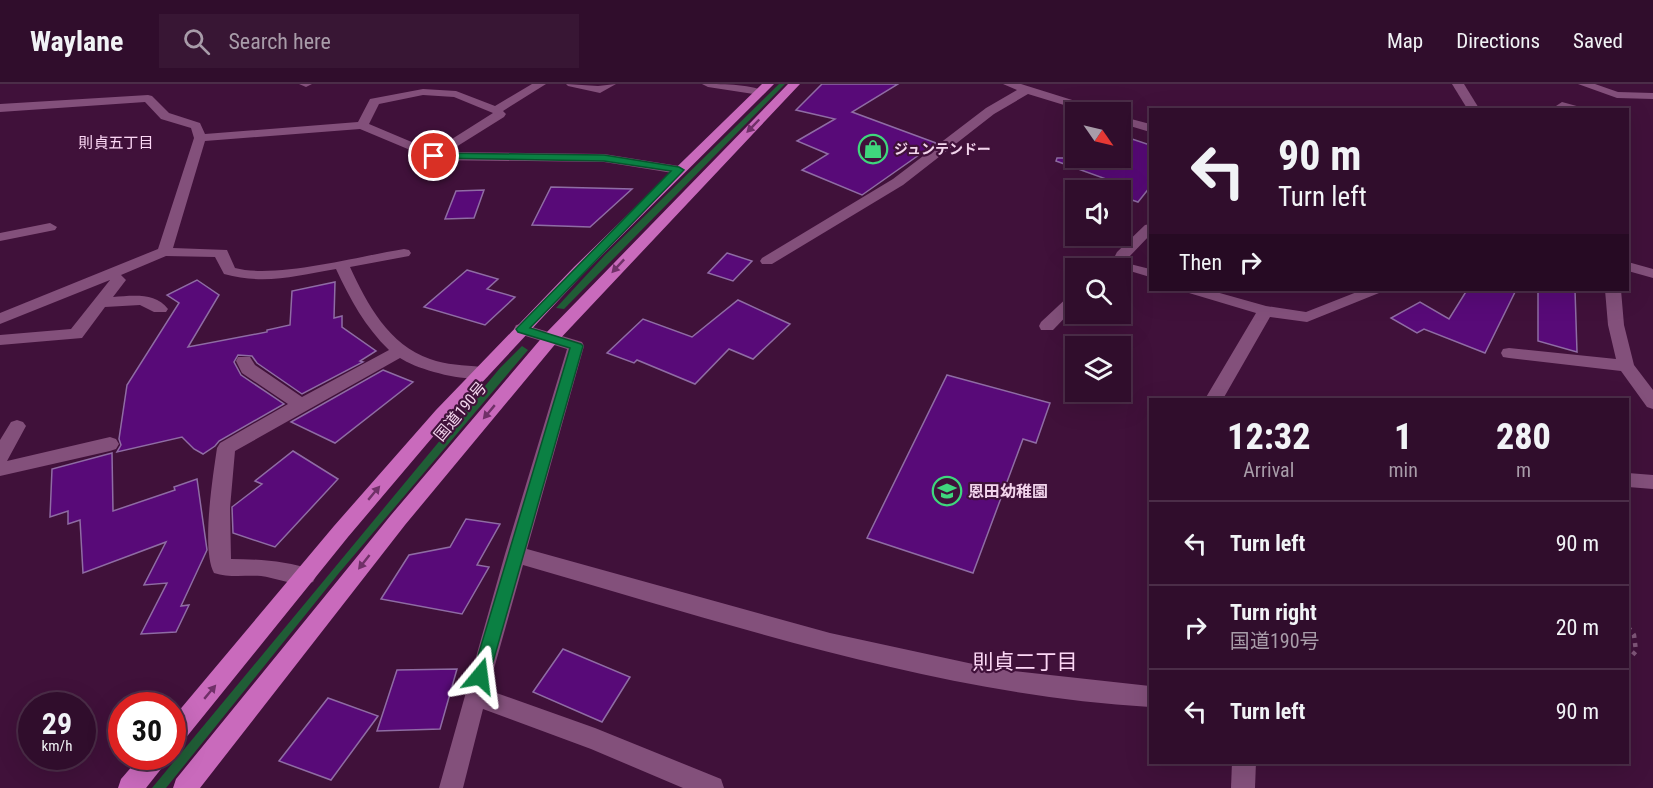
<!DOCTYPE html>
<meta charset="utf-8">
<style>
:root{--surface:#300d2c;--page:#381634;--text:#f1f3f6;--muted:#a89ca9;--line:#4b2d48}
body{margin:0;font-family:"Roboto Condensed","Noto Sans JP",sans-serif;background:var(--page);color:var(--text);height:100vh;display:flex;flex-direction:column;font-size:22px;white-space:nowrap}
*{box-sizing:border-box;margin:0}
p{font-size:20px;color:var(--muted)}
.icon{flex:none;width:33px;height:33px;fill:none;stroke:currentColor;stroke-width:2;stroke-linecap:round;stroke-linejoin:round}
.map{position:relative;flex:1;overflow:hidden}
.sheet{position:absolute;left:1149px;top:314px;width:480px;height:366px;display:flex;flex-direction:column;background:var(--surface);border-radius:0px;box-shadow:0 6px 24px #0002,0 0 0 2px var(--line)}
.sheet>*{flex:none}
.top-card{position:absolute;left:1149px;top:24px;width:480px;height:183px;border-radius:0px;box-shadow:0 6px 24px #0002,0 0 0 2px var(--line);background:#300d2c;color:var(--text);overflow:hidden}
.needle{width:39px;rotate:124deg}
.controls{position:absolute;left:1065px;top:18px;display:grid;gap:12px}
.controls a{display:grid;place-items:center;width:66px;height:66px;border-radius:0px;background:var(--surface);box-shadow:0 6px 24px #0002,0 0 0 2px var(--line);font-size:30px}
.speed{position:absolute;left:18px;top:608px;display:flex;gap:12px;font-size:30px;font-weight:700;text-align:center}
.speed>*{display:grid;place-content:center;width:78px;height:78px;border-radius:50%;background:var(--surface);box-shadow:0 6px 24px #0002,0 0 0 2px var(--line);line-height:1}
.speed small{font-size:15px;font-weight:400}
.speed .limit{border:9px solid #d22;background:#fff;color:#111}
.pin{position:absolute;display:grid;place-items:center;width:51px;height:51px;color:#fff;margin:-26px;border:3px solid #fff;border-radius:50%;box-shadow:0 2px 6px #0007}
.me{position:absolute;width:66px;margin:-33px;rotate:16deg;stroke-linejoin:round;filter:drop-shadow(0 0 4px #0008)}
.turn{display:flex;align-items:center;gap:21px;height:126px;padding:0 30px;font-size:27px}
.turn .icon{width:78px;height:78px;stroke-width:2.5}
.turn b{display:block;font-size:42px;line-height:51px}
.then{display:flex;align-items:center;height:57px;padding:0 30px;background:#0003;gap:12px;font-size:22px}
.eta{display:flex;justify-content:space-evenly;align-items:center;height:102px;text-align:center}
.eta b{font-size:36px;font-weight:800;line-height:42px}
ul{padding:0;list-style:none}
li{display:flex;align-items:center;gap:18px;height:84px;padding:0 30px;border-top:2px solid var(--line)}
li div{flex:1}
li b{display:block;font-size:22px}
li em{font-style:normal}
header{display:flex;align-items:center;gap:36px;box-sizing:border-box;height:84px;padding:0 30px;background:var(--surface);border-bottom:2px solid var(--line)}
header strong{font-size:28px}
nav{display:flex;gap:33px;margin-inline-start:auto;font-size:21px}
.search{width:420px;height:54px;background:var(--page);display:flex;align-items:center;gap:15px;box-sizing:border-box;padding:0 21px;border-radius:0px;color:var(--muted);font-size:22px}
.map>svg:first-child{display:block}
.green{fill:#205d36}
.building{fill:#580a78;stroke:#8f6ca4;stroke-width:1.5}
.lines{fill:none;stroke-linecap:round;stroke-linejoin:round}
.path{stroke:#80577a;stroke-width:4.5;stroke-dasharray:4 5;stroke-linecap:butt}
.street{fill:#83507b;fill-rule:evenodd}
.highway{fill:#c96abc;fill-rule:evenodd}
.oneway{fill:#703068}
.route{fill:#0b8043;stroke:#07532c;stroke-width:1.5}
.labels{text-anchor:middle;stroke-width:4.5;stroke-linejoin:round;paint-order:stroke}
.far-poi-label{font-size:14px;font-weight:bold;fill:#f2d4ec;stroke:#40113a;text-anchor:start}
.far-neighbourhood-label{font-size:15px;fill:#fcd7f5;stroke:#40113a}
.street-label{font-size:16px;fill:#f2d4ec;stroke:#40113a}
.poi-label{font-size:16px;font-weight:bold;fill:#f2d4ec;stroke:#40113a;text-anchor:start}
.near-neighbourhood-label{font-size:21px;fill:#fcd7f5;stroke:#40113a}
</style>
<header>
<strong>Waylane</strong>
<div class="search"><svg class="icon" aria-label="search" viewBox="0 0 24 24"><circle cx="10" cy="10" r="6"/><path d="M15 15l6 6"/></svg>Search here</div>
<nav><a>Map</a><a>Directions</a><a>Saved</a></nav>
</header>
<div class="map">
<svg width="1653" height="704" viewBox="0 0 1653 704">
<rect width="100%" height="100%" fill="#40113a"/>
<g class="green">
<polygon points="779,0 785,0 564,225 556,224 605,171"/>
<polygon points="522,262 528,266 339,489 166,704 152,704 500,284"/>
</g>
<g class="building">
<polygon points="822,0 898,0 852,28 936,59 862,111 802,86 828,70 797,57 835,35 796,26"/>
<polygon points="1120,51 1150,61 1150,103 1138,118 1120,112 1120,106 1114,106 1120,100 1056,77 1057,74 1120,74"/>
<polygon points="551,103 632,105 590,143 532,141"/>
<polygon points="484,106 474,134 445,135 456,107"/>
<polygon points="727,169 752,177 733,197 708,189"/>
<polygon points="467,186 498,195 487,205 515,213 485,241 424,223"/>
<polygon points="197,196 219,211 188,263 267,248 267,246 290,241 292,207 335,198 334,234 342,232 342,243 376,267 360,277 363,278 302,310 257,279 252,272 238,271 234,278 241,291 284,320 219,357 215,362 203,370 194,365 182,353 117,368 121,361 119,355 127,301 179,219 167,211"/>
<polygon points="1467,206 1516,206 1485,269 1424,245 1417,249 1391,234 1420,218 1449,235"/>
<polygon points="1538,206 1575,206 1577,268 1538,257"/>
<polygon points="738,216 790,240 753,275 729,265 695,300 637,276 634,279 607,269 643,235 692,253"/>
<polygon points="383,286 413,298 335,359 291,338"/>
<polygon points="947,291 1050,319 1036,359 1023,355 973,489 867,454"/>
<polygon points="293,367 338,395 275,463 233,449 232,423 262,400 255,397"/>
<polygon points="112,369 113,427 175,406 174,403 197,395 207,466 181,522 189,521 176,548 141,550 167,499 144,501 166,458 83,489 80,436 68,440 68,427 50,433 52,385"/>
<polygon points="466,435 500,440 477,481 489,483 462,530 381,515 409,471 450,463"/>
<polygon points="563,565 630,593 602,638 533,608"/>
<polygon points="457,585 440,645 377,647 397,586"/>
<polygon points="328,614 378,632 331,696 279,677"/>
</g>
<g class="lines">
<polyline class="path" points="1628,543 1634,551 1636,567 1628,576"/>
<g class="street">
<polygon points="299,0 312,0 306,3"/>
<path d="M 532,0 L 546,0 L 503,27 L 506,30 L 504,33 L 448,68 L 604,70 L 679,82 L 685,86 L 679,90 L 604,78 L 434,76 L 360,45 L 205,57 L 173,164 L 227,166 L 235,184 C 276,195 360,172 404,165 L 409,166 L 411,169 L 409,172 L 350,183 C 367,220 389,261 430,275 C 446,281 464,281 481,283 L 487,285 L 489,289 L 487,293 C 467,299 418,286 400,274 L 235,367 L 230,424 L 231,475 C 258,475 287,477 313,486 L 316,492 L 313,498 C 297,504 278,494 261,492 C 246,491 229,494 214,489 C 201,465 213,392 217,364 L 220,359 L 288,320 L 242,289 L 236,277 L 238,273 L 250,273 L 255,281 L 302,313 L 389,266 C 365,243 350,215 336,185 C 295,192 265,201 224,190 L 215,173 L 166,172 L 121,191 L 126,196 L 113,213 C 132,212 155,208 168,225 L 166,228 L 154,228 L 140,221 L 105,223 L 82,254 L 0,261 L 0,251 L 71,245 L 110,196 L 0,240 L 0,229 L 158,165 L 194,54 L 191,44 L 161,35 L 145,18 L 0,28 L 0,20 L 148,11 L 152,12 L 169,29 L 200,39 L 205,50 L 358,38 L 370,15 L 423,5 L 456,7 L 495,22 ZM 423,11 L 454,13 L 493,29 L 433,67 L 369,40 L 379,20 Z"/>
<polygon points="566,0 598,2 616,0 600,9 568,2"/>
<path d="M 702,0 C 719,0 753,0 766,8 L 760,11 L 708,3 Z"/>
<polygon points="1003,0 1021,0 1101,25 1103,28 1087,28 1028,10 994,30 903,101 772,180 762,180 760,177 762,174 893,95 986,24 1017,6"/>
<polygon points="1452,0 1464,0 1480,26 1468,26"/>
<polygon points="1578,0 1595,0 1618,8 1653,9 1653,15 1617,14"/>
<polygon points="1562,18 1584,24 1586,26 1558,24 1556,22"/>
<polygon points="1120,32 1150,40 1150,48 1120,39"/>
<polygon points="50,139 57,143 55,146 0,157 0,149"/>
<polygon points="1150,140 1150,151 1129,173 1126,179 1150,185 1150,193 1120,184 1102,184 1104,181 1112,178 1117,168 1145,141"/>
<polygon points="1628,178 1653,185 1653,194 1628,187"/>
<polygon points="1187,206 1209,206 1266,222 1306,228 1362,206 1382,206 1379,209 1307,238 1270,233 1223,315 1205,315 1256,229 1189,209"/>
<polygon points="1605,206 1621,206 1624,241 1634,281 1653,306 1653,325 1647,323 1621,287 1509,274 1503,273 1501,269 1503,265 1509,264 1616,275 1608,241"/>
<polygon points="1076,208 1076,222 1053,246 1041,246 1039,242 1041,238 1071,210"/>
<path d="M 522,240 L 582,258 L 584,262 L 527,465 L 830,549 L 996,585 L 1150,602 L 1150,623 C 936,610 729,540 523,481 L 488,606 L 595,644 L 721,695 L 724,704 L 683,704 L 591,665 L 483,625 L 463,704 L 439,704 L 505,470 L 567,265 L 516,249 L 514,245 L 516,241 Z"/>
<polygon points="17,336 23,338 26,342 7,377 110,353 116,355 119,360 116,365 110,367 0,392 0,356 11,338"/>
<polygon points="1628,389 1653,391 1653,405 1628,403"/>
<polygon points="1232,678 1256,678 1255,704 1231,704"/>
</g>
<g class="highway">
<polygon points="762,0 774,0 584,189 448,335 348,453 180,661 172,664 172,635 334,442 436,326 574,183"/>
<polygon points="788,0 800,0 557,258 405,441 200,704 173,704 176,695 391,431 545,250"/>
<polygon points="141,672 168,672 165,680 146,704 118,704 121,695"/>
</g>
</g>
<defs><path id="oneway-solid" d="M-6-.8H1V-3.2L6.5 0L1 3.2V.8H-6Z" transform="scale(1.5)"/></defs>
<g class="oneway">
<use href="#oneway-solid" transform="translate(753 42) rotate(134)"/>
<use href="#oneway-solid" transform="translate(618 182) rotate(133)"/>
<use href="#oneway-solid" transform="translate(489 328) rotate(130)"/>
<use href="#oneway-solid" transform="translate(374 409) rotate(-50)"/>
<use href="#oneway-solid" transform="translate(364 478) rotate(128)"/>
<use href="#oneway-solid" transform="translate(210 608) rotate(-50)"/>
</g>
<polygon class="route" points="434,69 604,71 679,83 684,86 530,244 581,260 583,262 489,592 487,597 480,599 474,597 472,592 570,264 518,248 516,245 671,87 604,77 431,74 431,70"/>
<defs>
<g id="shop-ring" transform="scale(1.5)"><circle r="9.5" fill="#40113a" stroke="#3fd77d" stroke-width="1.5"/><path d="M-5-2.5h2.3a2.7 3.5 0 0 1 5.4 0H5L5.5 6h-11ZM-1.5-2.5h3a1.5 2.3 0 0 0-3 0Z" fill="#3fd77d"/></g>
<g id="school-ring" transform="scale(1.5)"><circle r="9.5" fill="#40113a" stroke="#3fd77d" stroke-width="1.5"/><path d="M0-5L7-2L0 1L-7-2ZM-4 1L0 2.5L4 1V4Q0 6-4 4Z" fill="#3fd77d"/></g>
</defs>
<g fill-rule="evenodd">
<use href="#shop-ring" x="873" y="65"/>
<use href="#school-ring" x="947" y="407"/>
</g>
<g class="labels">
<g class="far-poi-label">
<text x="894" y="70">ジュンテンドー</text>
</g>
<g class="far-neighbourhood-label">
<text x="116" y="64">則貞五丁目</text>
</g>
<g class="street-label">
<text transform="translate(460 327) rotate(-50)" y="6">国道190号</text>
</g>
<g class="poi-label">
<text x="968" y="413">恩田幼稚園</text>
</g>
<g class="near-neighbourhood-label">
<text x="1025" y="585">則貞二丁目</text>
</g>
</g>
</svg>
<div class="controls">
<a><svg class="needle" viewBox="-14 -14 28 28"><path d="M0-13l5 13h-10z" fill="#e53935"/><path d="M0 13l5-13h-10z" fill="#a89ca9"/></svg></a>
<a><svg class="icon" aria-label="sound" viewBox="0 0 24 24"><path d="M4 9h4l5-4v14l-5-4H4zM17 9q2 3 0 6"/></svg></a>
<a><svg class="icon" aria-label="search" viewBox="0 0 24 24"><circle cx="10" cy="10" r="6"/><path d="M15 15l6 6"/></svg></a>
<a><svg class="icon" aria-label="layers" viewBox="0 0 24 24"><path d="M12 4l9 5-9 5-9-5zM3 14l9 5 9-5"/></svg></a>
</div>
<div class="speed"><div>29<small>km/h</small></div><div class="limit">30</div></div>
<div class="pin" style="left:434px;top:72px;background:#d93025"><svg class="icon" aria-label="arrive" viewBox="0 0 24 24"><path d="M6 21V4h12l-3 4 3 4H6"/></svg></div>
<svg class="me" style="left:480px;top:592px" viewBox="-20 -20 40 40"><path d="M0-17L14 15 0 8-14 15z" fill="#0b8043" stroke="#fff" stroke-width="4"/></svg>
<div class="top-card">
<div class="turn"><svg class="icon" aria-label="left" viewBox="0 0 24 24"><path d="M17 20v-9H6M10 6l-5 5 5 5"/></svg><div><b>90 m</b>Turn left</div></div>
<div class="then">Then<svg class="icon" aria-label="right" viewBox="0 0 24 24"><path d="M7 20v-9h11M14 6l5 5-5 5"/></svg></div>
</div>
<section class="sheet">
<div class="eta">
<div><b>12:32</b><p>Arrival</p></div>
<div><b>1</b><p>min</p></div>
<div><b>280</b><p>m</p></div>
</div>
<ul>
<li><svg class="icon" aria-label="left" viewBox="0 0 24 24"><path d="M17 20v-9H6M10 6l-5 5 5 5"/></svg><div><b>Turn left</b></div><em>90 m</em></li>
<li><svg class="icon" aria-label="right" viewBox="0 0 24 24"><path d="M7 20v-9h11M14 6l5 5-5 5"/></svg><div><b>Turn right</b><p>国道190号</p></div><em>20 m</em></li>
<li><svg class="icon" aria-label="left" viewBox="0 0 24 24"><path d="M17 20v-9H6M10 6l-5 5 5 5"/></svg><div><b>Turn left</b></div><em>90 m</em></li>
</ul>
</section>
</div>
